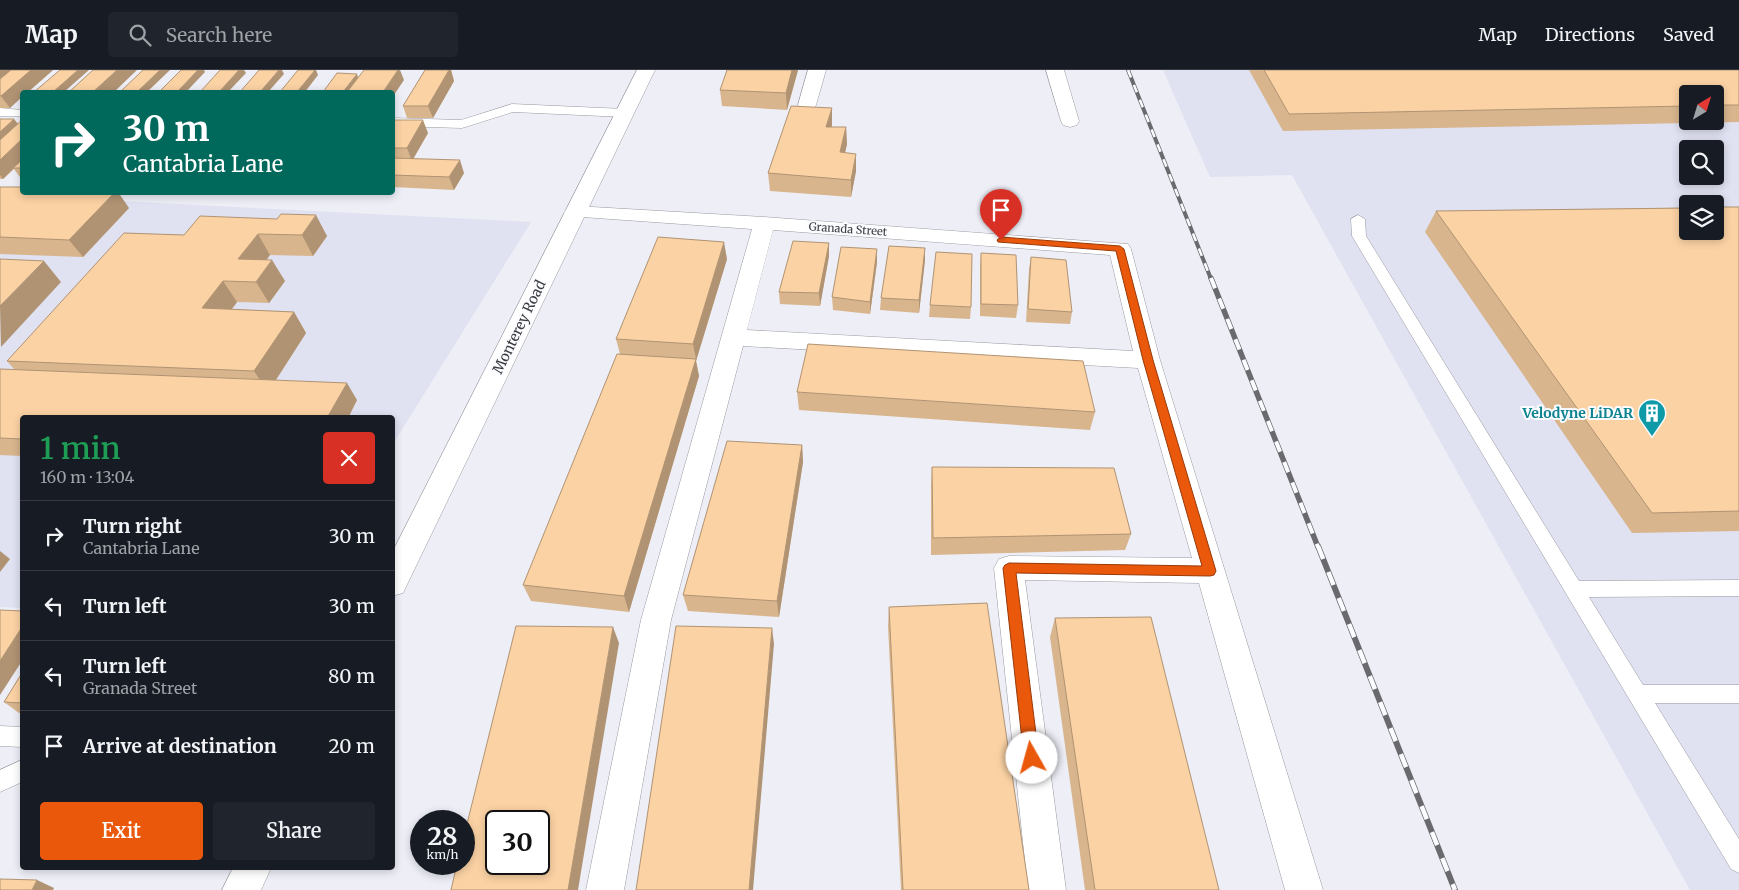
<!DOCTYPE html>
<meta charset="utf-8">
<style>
:root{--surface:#171b24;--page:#20242c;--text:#f1f3f6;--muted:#9ea1a6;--line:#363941;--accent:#ea580c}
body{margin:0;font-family:Merriweather,serif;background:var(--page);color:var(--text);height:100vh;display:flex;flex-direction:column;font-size:19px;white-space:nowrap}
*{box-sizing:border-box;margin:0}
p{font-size:16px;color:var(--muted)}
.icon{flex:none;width:28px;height:28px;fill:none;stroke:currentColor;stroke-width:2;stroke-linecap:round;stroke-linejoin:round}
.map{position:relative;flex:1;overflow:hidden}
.sheet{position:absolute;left:20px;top:345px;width:375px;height:455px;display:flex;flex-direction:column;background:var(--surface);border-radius:5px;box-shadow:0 2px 8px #0003}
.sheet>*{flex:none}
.top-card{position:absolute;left:20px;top:20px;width:375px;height:105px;border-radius:5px;box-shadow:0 2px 8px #0003;background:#00695c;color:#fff;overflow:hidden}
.needle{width:32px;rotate:38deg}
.fabs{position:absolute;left:1679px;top:15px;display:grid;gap:10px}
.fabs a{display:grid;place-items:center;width:45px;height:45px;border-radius:5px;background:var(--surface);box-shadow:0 2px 8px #0003;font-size:25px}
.speed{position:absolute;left:410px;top:740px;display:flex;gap:10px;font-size:25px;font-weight:700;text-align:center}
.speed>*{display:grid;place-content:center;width:65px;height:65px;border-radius:50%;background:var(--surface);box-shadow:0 2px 8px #0003;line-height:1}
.speed small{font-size:12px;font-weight:400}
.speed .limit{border:2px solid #111;border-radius:8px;background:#fff;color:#111}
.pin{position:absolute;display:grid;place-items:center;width:42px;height:42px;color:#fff;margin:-51px -21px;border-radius:50% 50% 50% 0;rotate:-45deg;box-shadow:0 0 5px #0007}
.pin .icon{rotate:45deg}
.me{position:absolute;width:55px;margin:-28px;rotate:353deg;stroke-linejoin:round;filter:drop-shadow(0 0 4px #0008)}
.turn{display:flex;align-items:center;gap:18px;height:105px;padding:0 20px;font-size:22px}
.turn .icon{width:65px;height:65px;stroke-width:2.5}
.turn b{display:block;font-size:35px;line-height:42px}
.round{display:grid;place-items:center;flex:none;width:52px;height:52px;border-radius:5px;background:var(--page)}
.head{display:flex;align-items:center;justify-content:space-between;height:85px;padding:0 20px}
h1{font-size:30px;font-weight:600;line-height:38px;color:#1e9e55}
.action{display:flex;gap:10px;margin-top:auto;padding:10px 20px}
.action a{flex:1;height:58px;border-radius:5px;background:var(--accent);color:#fff;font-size:20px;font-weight:600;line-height:58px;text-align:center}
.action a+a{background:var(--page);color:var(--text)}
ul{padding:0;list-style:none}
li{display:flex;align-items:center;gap:15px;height:70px;padding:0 20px;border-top:1px solid var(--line)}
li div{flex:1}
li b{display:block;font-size:19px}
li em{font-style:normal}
header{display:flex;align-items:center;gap:30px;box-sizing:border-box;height:70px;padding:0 25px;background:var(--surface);border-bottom:1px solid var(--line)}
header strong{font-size:24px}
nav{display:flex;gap:28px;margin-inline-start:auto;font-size:18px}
.search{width:350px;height:45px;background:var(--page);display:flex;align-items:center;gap:12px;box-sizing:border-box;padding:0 18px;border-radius:5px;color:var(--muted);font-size:19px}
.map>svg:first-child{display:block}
.built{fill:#e0e1f1;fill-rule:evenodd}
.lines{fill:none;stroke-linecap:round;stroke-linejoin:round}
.service-casing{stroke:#9999a1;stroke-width:1}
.minor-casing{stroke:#9999a1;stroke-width:1}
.secondary-casing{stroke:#9999a1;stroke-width:1}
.service{fill:#fff;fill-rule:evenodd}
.minor{fill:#fff;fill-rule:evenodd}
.secondary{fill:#fff;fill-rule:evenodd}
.rail-far2-casing{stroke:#6a6a6e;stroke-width:4}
.rail-far1-casing{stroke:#6a6a6e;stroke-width:5.5}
.rail-casing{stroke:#6a6a6e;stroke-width:6}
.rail-far2{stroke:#fbfcff;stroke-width:2.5;stroke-dasharray:8;stroke-linecap:butt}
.rail-far1{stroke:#fbfcff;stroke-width:4;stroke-dasharray:11;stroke-linecap:butt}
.rail{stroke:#fbfcff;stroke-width:4.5;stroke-dasharray:14;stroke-linecap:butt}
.wall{fill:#d8b58d;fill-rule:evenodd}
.shaded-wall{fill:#b09373}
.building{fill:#fbd2a4;stroke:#b09373;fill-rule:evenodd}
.route{fill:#ea580c;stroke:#983908}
.labels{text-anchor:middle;stroke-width:4;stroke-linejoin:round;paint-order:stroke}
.far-street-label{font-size:11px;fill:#3b3b3e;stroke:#fbfcff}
.street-label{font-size:14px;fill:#3b3b3e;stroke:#fbfcff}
.culture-label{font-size:14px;font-weight:bold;fill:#0d838f;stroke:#fbfcff;text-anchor:end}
</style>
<header>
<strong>Map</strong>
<div class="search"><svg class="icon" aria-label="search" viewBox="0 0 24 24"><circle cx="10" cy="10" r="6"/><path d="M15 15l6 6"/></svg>Search here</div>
<nav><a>Map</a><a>Directions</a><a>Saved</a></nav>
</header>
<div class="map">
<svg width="1739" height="820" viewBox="0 0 1739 820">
<rect width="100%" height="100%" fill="#edeef6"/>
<g class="built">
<path d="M 1163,0 L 1739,0 L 1739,820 L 1690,820 L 1292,105 L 1210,107 ZM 1688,24 L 1715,24 L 1715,51 L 1688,51 ZM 1688,79 L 1715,79 L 1715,106 L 1688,106 ZM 1688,134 L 1715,134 L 1715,161 L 1688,161 Z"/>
<polygon points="0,125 531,152 393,374 392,348 22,348 22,538 0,537"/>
</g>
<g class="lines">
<g class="service-casing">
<g id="service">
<polygon points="512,34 625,39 631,43 625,47 513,42 462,58 392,56 392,48 461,50"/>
<polygon points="0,38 22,40 22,46 0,46"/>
<polygon points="1358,145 1365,149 1366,166 1579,511 1739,510 1739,526 1589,527 1643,615 1739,615 1739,633 1655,633 1739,769 1739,803 1731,799 1352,166 1351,149"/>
<polygon points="0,656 22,657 22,677 0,676"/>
<polygon points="22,690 22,712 0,722 0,700"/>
</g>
</g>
<g class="minor-casing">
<g id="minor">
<polygon points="808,0 826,0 816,35 814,39 807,41 800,39 798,35"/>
<polygon points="1046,0 1064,0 1079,51 1077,55 1070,57 1063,55 1061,51"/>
<path d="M 575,136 L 764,147 L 1128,174 L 1131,179 L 1160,290 L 1323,820 L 1285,820 L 1199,513 L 1025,510 L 1066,820 L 1028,820 L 994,498 L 999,489 L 1009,486 L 1192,488 L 1138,298 L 743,276 L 671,550 L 624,820 L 586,820 L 641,550 L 752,159 L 568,146 L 564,142 L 568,138 ZM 773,160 L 1110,185 L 1133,281 L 747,260 Z"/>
</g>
</g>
<g class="secondary-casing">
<g id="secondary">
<polygon points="637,0 655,0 403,523 392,526 392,483"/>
<polygon points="233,798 271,798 261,820 222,820"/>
</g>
</g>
<use href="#service" class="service"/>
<use href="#minor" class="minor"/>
<use href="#secondary" class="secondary"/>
<g class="rail-far2-casing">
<polyline id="rail-far2" points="1128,0 1211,209"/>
</g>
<g class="rail-far1-casing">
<polyline id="rail-far1" points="1211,208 1318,477"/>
</g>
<g class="rail-casing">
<polyline id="rail" points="1318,476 1455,820"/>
</g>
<use href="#rail-far2" class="rail-far2"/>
<use href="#rail-far1" class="rail-far1"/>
<use href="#rail" class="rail"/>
</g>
<g class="wall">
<polygon points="11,0 53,0 28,22 22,22 10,38 0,38 0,9"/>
<polygon points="425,0 451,0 454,11 433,48 407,48 403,36"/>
<polygon points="798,0 787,40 722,36 720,20"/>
<path d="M 1249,0 L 1739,0 L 1739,52 L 1283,61 ZM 1688,24 L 1715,24 L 1715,51 L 1688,51 Z"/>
<polygon points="832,38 832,57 846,57 847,74 845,83 856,101 851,127 770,121 768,103"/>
<polygon points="0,49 14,49 18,54 22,50 22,110 14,99 3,109 0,109"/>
<polygon points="392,50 428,63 413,89 464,103 454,120 392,117"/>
<polygon points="0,117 129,138 83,187 0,184"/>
<polygon points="1739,137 1739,461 1632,463 1425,162 1436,141"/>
<polygon points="200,146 327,166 313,186 270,185 266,190 285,211 269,233 237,232 232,239 294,242 306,263 276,310 357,330 348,348 22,348 22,386 0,385 0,299 15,300 7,291 184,165"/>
<polygon points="829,173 829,186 820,236 780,234 779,222"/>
<polygon points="925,178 925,190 919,243 880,240 881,228"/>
<polygon points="981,183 1018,235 1016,248 980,246 980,196"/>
<polygon points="1031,187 1072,242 1070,254 1026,252 1029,199"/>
<polygon points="727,189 696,291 699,306 629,542 531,531 523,515 620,284 616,269"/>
<polygon points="877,192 870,244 833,240 832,227"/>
<polygon points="930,235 971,237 970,249 929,247"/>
<polygon points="797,322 1095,342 1090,360 799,340"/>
<polygon points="802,375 803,392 779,547 688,541 683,525"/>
<polygon points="932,397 1131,464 1125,480 931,485 931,414"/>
<polygon points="889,537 1029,820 901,820 888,556"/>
<polygon points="1055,548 1219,820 1085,820 1050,567"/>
<polygon points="22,603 22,643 19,643 4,632"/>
</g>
<g class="shaded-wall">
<polygon points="0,0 11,0 0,9"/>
<polygon points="31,0 53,0 28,22 22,22 22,27 10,38 1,26"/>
<polygon points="78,0 89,0 64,22 53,22"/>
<polygon points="117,0 137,0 114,22 93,22"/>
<polygon points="160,0 170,0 147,22 137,22"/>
<polygon points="198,0 204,0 205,2 186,22 177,22"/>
<polygon points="239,0 244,0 246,3 228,22 219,22"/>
<polygon points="279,0 282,0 284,4 268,22 260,22"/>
<polygon points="315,0 316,0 318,5 305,22 297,22"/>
<polygon points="398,0 400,0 404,10 392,28 392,22 383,22"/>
<polygon points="449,0 451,0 454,11 433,48 428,36"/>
<polygon points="792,0 798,0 787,40 786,23"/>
<polygon points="357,4 359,10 350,22 343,22"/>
<polygon points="832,38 832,55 826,74 826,57"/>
<polygon points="14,49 19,56 0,73 0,62"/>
<polygon points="423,50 428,63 412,91 407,78"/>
<polygon points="846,57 847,74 841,100 840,82"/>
<polygon points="22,69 22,90 3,109 0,105 0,90"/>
<polygon points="856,84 856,101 851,127 851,110"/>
<polygon points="460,90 464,103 454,120 449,107"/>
<polygon points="115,122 118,122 129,138 83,187 69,170"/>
<polygon points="316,145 327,166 313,186 302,165"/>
<polygon points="258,164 270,185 252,210 238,189"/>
<polygon points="724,172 727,189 696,291 699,306 629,542 624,526 696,289 693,274"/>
<polygon points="829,173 829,186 820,236 819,223"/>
<polygon points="925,178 925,190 919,243 919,230"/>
<polygon points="877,179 877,192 870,244 870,232"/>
<polygon points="272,190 285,211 269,233 256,212"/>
<polygon points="44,191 61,212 1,277 0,236"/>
<polygon points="223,211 237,232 216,260 202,238"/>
<polygon points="294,242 306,263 268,322 254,301"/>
<polygon points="347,313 357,330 348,348 327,348"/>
<polygon points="802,375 803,392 779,547 777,531"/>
<polygon points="0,481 10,489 0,502"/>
<polygon points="22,557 22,591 0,625 0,591"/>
<polygon points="613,557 619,573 578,820 568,820"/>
<polygon points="772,558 774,574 753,820 749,820"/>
<polygon points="37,810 54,818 53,820 32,820"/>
</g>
<g class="building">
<polygon points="11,0 31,0 1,26 0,26 0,9"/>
<polygon points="60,0 78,0 53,22 34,22"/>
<polygon points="93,0 117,0 93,22 69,22"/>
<polygon points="143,0 160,0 137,22 120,22"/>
<polygon points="181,0 198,0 177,22 159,22"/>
<polygon points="220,0 239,0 219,22 200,22"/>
<polygon points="259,0 279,0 260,22 240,22"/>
<polygon points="298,0 315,0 297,22 280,22"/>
<polygon points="364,0 398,0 383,22 347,22"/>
<polygon points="425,0 449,0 428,36 403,36"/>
<polygon points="727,0 792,0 786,23 720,20"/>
<polygon points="1264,0 1739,0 1739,35 1715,35 1715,24 1688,24 1688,36 1289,44"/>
<polygon points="337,3 357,4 343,22 323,22"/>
<polygon points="791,36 832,38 826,57 846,57 840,82 856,84 851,110 768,103"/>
<polygon points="0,49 14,49 0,62"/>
<polygon points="22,50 22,69 0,90 0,70"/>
<polygon points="392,50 423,50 407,78 392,78"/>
<polygon points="392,88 460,90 449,107 392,105"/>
<polygon points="22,90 22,98 13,98"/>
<polygon points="0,117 22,117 22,122 115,122 69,170 0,167"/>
<polygon points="1715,137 1739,137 1739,441 1652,443 1436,141 1688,138 1688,161 1715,161"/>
<polygon points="281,144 316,145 302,165 258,164 238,189 272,190 256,212 223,211 202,238 294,242 254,301 7,291 124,163 184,165 200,146 277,149"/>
<polygon points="658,167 724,172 693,274 616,269"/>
<polygon points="793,171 829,173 819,223 779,222"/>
<polygon points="889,176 925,178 919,230 881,228"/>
<polygon points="841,177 877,179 870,232 832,227"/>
<polygon points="936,182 972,184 971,237 930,235"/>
<polygon points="981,183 1016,185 1018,235 981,234"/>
<polygon points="1031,187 1066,190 1072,242 1028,239"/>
<polygon points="0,189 44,191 0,236"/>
<polygon points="808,274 1083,291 1095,342 797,322"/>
<polygon points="617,284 696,289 624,526 523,515"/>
<polygon points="0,299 347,313 327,348 148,348 100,346 99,348 22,348 22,369 0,368"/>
<polygon points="727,371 802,375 777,531 683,525"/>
<polygon points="932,397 1114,398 1131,464 933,468"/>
<polygon points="987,533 1029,820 903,820 889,537"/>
<polygon points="0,540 22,541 22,557 0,591"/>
<polygon points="1151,547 1219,820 1095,820 1055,548"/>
<path d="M 516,556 L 613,557 L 568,820 L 451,820 L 457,794 L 464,794 L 464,766 ZM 496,751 L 539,751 L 539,794 L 496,794 Z"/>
<polygon points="676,556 772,558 749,820 636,820"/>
<polygon points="22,603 22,633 4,632"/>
<polygon points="0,809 37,810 32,820 0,820"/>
</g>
<polygon class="route" points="1001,167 1120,176 1124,179 1153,290 1216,501 1214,505 1210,506 1016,503 1039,688 1036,692 1032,694 1027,692 1024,688 1003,498 1005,495 1009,493 1202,496 1143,290 1116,181 998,172 997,170"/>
<defs>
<g id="building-pin" transform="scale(1.4375)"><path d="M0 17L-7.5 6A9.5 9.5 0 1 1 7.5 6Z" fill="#0f9aa8" stroke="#fbfcff"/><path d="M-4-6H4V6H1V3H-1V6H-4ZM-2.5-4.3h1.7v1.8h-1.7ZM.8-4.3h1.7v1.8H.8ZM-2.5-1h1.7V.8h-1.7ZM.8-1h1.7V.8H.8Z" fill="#fff"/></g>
</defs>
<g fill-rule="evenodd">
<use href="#building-pin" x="1652" y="343"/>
</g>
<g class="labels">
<g class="far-street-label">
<text transform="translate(848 159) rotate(4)" y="4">Granada Street</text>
</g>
<g class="street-label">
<text transform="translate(519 257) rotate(-64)" y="5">Monterey Road</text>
</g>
<g class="culture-label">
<text x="1633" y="348">Velodyne LiDAR</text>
</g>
</g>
</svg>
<div class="fabs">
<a><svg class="needle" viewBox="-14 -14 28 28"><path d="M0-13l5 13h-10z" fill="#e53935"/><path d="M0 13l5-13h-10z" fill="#9ea1a6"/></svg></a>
<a><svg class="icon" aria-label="search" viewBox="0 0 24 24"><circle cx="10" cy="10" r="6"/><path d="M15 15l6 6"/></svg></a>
<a><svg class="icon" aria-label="layers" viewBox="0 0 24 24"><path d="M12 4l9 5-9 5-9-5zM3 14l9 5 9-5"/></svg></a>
</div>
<div class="speed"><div>28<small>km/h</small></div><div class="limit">30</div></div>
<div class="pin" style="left:1001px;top:170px;background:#d93025"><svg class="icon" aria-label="arrive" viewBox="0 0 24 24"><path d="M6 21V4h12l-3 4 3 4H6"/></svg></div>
<svg class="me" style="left:1032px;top:688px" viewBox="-20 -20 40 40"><circle r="19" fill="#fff"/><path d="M0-13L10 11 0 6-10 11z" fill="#ea580c"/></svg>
<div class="top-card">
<div class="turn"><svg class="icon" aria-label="right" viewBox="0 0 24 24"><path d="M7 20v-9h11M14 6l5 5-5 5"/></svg><div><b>30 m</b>Cantabria Lane</div></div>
</div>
<section class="sheet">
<div class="head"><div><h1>1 min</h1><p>160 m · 13:04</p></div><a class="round" style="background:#d93025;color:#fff"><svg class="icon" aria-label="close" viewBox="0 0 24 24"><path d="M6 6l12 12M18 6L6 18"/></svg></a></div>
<ul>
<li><svg class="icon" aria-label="right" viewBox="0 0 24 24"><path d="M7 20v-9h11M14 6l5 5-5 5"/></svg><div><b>Turn right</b><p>Cantabria Lane</p></div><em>30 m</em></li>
<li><svg class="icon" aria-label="left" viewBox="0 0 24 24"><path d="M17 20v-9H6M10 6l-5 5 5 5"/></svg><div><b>Turn left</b></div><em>30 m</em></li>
<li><svg class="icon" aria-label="left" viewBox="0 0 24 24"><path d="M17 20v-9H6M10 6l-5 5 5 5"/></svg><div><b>Turn left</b><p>Granada Street</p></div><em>80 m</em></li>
<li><svg class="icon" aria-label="arrive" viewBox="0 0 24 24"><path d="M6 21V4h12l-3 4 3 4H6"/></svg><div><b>Arrive at destination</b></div><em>20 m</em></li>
</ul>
<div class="action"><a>Exit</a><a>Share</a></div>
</section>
</div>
